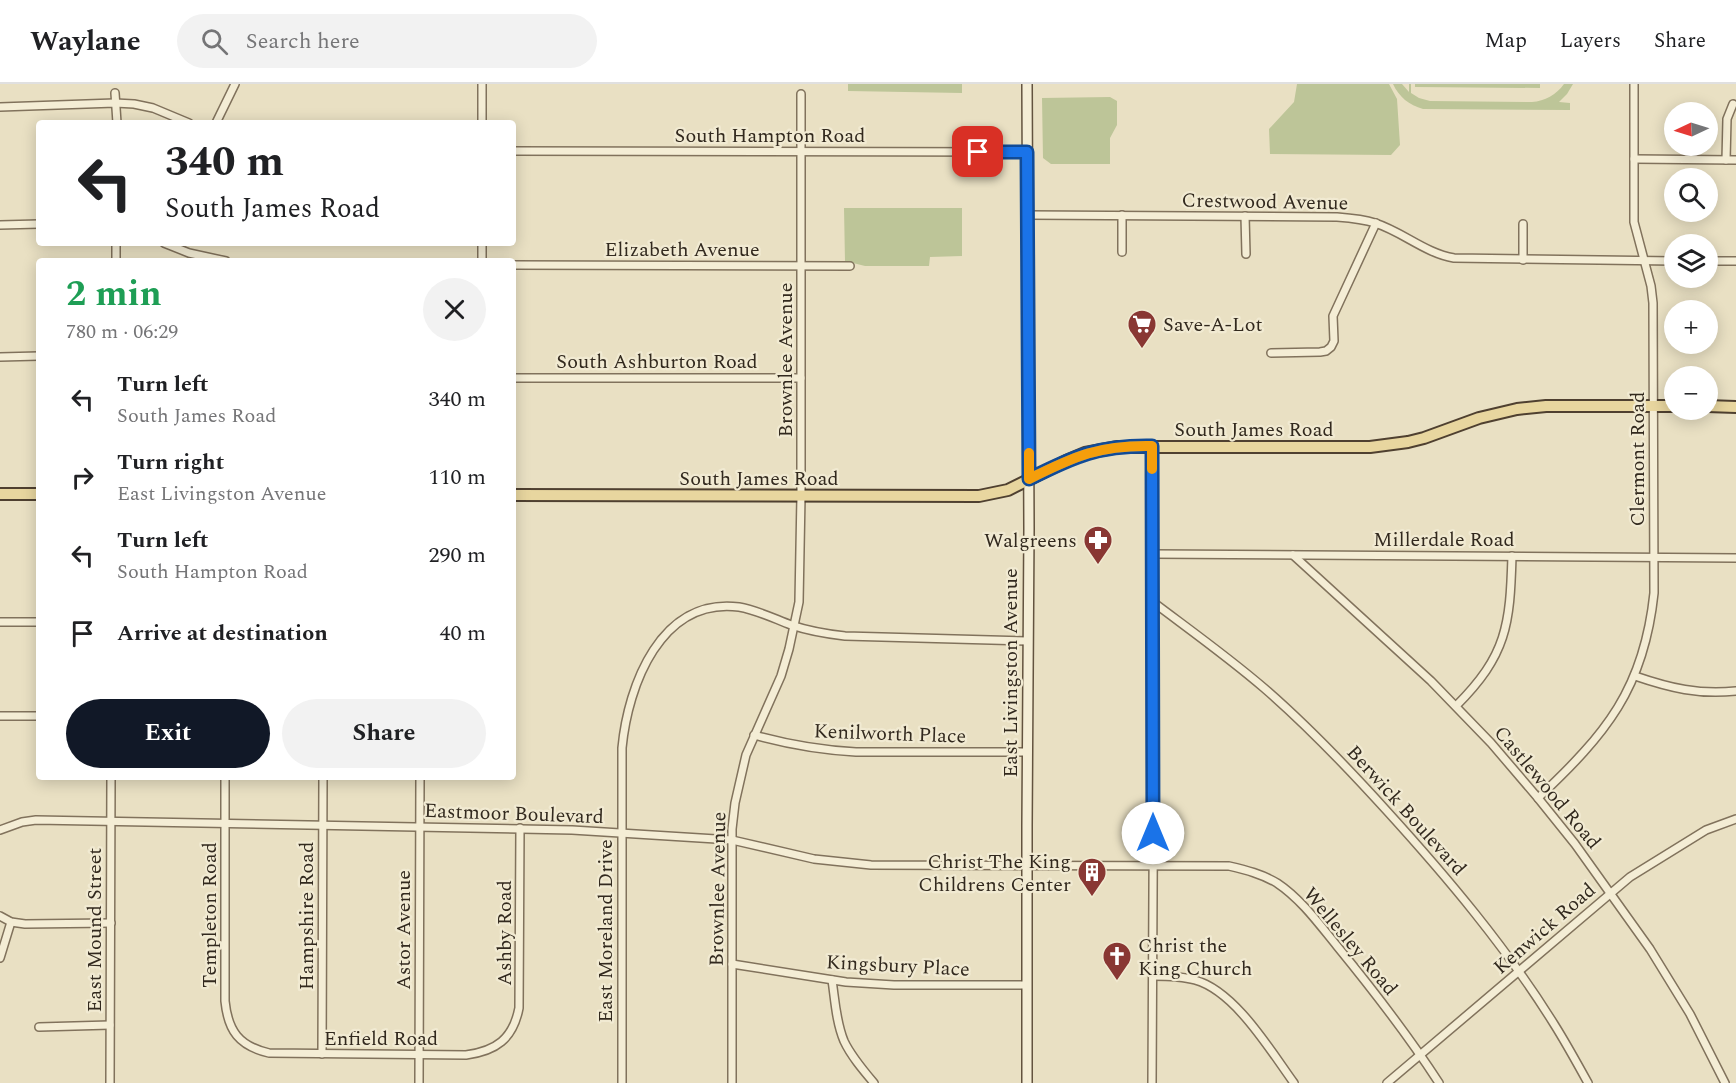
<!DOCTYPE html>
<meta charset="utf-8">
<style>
:root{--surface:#fff;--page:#f2f2f2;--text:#202124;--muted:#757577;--line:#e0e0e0;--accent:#111827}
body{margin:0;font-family:Spectral,serif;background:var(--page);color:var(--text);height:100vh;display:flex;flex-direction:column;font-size:22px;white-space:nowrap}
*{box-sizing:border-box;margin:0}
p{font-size:20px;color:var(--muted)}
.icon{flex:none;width:33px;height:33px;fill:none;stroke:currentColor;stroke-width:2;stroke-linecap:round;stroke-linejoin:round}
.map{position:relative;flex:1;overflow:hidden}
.side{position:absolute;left:36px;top:174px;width:480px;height:522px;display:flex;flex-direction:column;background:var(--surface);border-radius:6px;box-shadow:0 3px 15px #0003}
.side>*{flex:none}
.top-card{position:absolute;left:36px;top:36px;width:480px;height:126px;border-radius:6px;box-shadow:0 3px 15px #0003;background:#fff;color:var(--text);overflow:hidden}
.needle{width:39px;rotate:266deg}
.controls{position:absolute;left:1664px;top:18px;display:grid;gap:12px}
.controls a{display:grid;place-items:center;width:54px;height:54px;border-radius:50%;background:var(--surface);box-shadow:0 3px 15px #0003;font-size:30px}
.pin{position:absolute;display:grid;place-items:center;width:51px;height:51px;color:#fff;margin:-26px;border-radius:12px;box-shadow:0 3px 9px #0006}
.me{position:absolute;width:66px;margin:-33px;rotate:0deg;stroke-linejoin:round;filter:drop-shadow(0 0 4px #0008)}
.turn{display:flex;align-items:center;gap:21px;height:126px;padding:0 30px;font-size:27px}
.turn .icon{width:78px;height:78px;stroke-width:2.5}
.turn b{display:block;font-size:42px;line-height:51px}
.round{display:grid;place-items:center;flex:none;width:63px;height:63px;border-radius:32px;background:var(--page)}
.summary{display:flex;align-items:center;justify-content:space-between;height:102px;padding:0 30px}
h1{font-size:36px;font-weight:700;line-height:45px;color:#1e9e55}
.cta{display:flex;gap:12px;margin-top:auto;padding:12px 30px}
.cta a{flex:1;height:69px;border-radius:36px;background:var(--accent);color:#fff;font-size:24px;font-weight:700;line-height:69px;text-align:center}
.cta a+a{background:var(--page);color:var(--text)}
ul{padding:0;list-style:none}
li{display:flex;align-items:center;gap:18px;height:78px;padding:0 30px}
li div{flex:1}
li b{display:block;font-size:22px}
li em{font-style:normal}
header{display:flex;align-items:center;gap:36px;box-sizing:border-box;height:84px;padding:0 30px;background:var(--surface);border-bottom:2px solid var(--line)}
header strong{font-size:28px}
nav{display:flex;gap:33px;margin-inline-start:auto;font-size:21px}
.search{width:420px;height:54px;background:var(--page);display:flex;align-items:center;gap:15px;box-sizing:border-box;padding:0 21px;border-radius:33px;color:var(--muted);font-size:22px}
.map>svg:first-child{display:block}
.green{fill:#bdc598}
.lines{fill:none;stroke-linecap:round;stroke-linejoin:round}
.minor-casing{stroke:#81725c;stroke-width:10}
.secondary-casing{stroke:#63533f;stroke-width:12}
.primary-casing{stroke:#4f4030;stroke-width:14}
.minor{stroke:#f4edd5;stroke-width:7}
.secondary{stroke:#f4edd5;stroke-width:9}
.primary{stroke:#e8d69f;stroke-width:10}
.route-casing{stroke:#114b97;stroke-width:15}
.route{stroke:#1a73e8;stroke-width:10}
.slow{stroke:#f59e0b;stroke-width:10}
.labels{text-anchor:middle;stroke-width:4.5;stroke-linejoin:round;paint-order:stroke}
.street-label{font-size:20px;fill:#32291e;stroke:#f1ead2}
.poi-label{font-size:20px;fill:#32291e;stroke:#f1ead2;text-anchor:start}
</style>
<header>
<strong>Waylane</strong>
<div class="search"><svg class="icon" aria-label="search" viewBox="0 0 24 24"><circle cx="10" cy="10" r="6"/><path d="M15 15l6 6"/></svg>Search here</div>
<nav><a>Map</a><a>Layers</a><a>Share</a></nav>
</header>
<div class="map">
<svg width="1736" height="999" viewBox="0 0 1736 999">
<rect width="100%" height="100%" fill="#e9e0c3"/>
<g class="green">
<polygon points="848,0 962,0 962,9 848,7"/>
<polygon points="1297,0 1389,0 1397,15 1400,61 1391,71 1270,70 1269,45 1294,18"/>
<path d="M 1393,0 L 1402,0 L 1409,8 L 1409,0 L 1411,0 L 1411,9 L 1419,14 L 1430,17 L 1532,18 C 1545,17 1556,11 1564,0 L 1573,0 L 1567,10 L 1559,18 L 1570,19 L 1570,26 L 1423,25 C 1409,21 1399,13 1393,0 Z"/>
<polygon points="1415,0 1540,0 1540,4 1415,3"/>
<polygon points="1110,13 1117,17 1117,41 1110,54 1110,80 1051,80 1043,74 1042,14"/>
<polygon points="844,124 962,124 962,172 930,173 929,182 865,182 845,177"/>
</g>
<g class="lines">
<g class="minor-casing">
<g id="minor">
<polyline points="482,0 482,39"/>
<polyline points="115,9 117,39"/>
<polyline points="0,23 115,19 134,20 153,24 189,39"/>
<polyline points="216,39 235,0"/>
<polyline points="513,67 1027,68"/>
<polyline points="1634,75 1736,76"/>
<polyline points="1726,76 1727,35 1733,20"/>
<path d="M 1028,131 L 1337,133 C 1350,134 1363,135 1375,139 C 1403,148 1425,169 1454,174 L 1674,177"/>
<polyline points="1122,131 1122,168"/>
<polyline points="1245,132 1246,170"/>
<polyline points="0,141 39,140"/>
<polyline points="116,159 116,177"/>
<polyline points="164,159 189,169 226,177"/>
<polyline points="1523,176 1523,140"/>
<polyline points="482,177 482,159"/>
<polyline points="1707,177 1736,177"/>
<polyline points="513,181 850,182"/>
<polyline points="1271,269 1320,268 1326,267 1331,263 1334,257 1333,232 1376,139"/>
<polyline points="0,273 39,272"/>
<polyline points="513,294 801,294"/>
<polyline points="1152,362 1154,621 1152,999"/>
<polyline points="1153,470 1736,474"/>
<polyline points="1293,471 1431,597 1491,659 1538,714 1575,760 1650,865 1690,930 1725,999"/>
<path d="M 1153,518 C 1190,546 1228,573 1264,604 C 1308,642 1347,683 1386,726 C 1447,793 1506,863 1554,940 C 1566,959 1577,979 1588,999"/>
<polyline points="0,538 39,538"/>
<path d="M 1635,592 C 1670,604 1699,611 1736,607"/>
<path d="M 1456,622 C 1507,571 1510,541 1512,472"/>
<polyline points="0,632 39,632"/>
<path d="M 754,651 C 790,661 819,666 856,668 L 1028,668"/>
<path d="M 225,693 L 225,917 C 228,947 239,962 269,969 L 466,971 C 496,967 513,955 519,924 L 520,744"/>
<path d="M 1538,714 C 1606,650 1644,605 1654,509 L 1653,219 L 1651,202 L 1634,138 L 1634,0"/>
<path d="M 0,746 L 22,738 L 36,736 L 572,746 L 732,756 L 814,775 L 871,781 L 1229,782 C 1246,786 1262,790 1277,799 C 1301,815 1319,840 1337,862 C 1373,906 1408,951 1439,999"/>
<polyline points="0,832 11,838 25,840 111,839"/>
<polyline points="0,874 11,838"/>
<polyline points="732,880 846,898 894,901 1027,901"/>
<path d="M 1153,892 C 1167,892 1181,892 1195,896 C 1235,907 1270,966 1294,999"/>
<path d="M 832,896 C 835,916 836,938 844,957 C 851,972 863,986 874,999"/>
<polyline points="39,943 110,941"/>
<polyline points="322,970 323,693"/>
<polyline points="110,999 111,693"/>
<polyline points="419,999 420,693"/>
<path d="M 622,999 L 622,664 C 628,601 661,513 739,523 C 757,526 775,535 791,541 C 809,547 827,550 845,552 L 1028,557"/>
<polyline points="732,999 732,745 735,719 746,671 781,592 789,565 799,518 801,412 801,10"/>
<polyline points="1387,999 1630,793 1706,746 1736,735"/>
</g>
</g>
<g class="secondary-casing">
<polyline id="secondary" points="1027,999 1027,742 1029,445 1027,0"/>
</g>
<g class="primary-casing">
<g id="primary">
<polyline points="1707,322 1736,323"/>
<polyline points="0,410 39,410"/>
<polyline points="513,411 979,412 1008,406 1066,377 1085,369 1118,363 1370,363 1408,358 1424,354 1479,334 1517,325 1546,322 1674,322"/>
</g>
</g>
<use href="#minor" class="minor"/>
<use href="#secondary" class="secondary"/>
<use href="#primary" class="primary"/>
</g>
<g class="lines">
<g class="route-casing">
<path id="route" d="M 978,68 L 1027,68 L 1029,395 C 1075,372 1099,361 1152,362 L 1153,749"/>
</g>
<use href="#route" class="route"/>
<path class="slow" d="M 1029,369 L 1029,395 C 1075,372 1099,361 1152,362 L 1152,385"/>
</g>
<defs>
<g id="supermarket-pin" transform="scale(1.5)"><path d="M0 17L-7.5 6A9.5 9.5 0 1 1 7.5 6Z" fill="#893733" stroke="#f1ead2"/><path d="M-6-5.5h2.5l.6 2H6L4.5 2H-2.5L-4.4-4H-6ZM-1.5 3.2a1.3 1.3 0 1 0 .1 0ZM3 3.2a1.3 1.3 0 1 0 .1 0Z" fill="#fff"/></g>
<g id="pharmacy-pin" transform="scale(1.5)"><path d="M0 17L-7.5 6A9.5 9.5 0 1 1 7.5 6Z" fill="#893733" stroke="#f1ead2"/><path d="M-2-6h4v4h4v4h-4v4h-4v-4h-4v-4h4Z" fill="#fff"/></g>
<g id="building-pin" transform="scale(1.5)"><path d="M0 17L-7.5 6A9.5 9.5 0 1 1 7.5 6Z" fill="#893733" stroke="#f1ead2"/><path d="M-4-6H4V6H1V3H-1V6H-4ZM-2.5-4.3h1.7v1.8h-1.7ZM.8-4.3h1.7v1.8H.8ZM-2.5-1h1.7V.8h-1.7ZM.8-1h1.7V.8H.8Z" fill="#fff"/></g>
<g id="church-pin" transform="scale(1.5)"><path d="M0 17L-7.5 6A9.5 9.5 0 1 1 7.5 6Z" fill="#893733" stroke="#f1ead2"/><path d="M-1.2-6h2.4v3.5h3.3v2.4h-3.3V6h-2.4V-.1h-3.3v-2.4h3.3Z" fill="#fff"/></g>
</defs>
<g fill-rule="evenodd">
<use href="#supermarket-pin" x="1142" y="240"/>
<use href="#pharmacy-pin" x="1098" y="456"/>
<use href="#building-pin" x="1092" y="788"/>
<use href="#church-pin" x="1117" y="872"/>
</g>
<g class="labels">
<g class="street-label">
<text x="770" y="58">South Hampton Road</text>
<text transform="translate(1265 117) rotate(1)" y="7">Crestwood Avenue</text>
<text x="682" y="172">Elizabeth Avenue</text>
<text transform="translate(785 276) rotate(-90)" y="7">Brownlee Avenue</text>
<text x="657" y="284">South Ashburton Road</text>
<text x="1254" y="352">South James Road</text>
<text transform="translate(1637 375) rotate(-90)" y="7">Clermont Road</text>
<text x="759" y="401">South James Road</text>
<text x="1444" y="462">Millerdale Road</text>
<text transform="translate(1010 589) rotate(-90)" y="7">East Livingston Avenue</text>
<text transform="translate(890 649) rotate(2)" y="7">Kenilworth Place</text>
<text transform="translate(1548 703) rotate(50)" y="7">Castlewood Road</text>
<text transform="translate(1407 726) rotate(48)" y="7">Berwick Boulevard</text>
<text transform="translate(514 729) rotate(2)" y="7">Eastmoor Boulevard</text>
<text transform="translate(717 805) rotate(-89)" y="7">Brownlee Avenue</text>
<text transform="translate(209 831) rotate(-90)" y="7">Templeton Road</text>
<text transform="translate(306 832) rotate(-90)" y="7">Hampshire Road</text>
<text transform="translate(1544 844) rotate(-41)" y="7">Kenwick Road</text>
<text transform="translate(94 846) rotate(-90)" y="7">East Mound Street</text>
<text transform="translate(403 846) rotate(-90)" y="7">Astor Avenue</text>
<text transform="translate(605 847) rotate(-90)" y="7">East Moreland Drive</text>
<text transform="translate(504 849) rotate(-90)" y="7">Ashby Road</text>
<text transform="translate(1351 857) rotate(50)" y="7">Wellesley Road</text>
<text transform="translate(898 881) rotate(3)" y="7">Kingsbury Place</text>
<text x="381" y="961">Enfield Road</text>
</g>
<g class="poi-label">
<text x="1163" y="247">Save-A-Lot</text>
<text x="1077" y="463" text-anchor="end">Walgreens</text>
<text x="1071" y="784" text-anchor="end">Christ The King<tspan x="1071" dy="23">Childrens Center</tspan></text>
<text x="1138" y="868">Christ the<tspan x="1138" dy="23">King Church</tspan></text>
</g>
</g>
</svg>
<div class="controls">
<a><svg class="needle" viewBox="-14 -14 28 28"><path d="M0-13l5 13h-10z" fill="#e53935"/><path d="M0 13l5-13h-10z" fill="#757577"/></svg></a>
<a><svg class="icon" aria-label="search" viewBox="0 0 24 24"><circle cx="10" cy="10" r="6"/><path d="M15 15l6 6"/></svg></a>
<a><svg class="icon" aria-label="layers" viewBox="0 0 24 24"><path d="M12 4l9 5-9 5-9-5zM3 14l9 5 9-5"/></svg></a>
<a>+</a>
<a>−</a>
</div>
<div class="pin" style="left:978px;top:68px;background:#d93025"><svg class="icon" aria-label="arrive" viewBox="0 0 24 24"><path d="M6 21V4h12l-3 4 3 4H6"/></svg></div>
<svg class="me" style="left:1153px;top:749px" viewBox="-20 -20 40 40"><circle r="19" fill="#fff"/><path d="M0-13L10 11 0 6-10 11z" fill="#1a73e8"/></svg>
<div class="top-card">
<div class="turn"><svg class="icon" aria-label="left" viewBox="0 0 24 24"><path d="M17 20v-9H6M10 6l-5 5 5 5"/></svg><div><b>340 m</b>South James Road</div></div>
</div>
<section class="side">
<div class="summary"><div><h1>2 min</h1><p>780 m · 06:29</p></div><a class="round"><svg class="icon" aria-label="close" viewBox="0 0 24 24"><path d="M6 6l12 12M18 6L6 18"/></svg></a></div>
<ul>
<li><svg class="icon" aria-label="left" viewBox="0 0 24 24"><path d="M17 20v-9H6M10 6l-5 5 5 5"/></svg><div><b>Turn left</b><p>South James Road</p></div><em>340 m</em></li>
<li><svg class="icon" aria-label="right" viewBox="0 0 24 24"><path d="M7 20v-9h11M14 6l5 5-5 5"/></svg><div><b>Turn right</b><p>East Livingston Avenue</p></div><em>110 m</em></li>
<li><svg class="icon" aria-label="left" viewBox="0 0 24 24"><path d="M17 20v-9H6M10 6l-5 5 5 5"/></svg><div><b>Turn left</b><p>South Hampton Road</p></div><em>290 m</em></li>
<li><svg class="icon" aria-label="arrive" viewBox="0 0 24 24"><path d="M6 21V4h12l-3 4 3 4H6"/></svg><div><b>Arrive at destination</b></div><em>40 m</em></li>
</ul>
<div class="cta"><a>Exit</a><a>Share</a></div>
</section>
</div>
